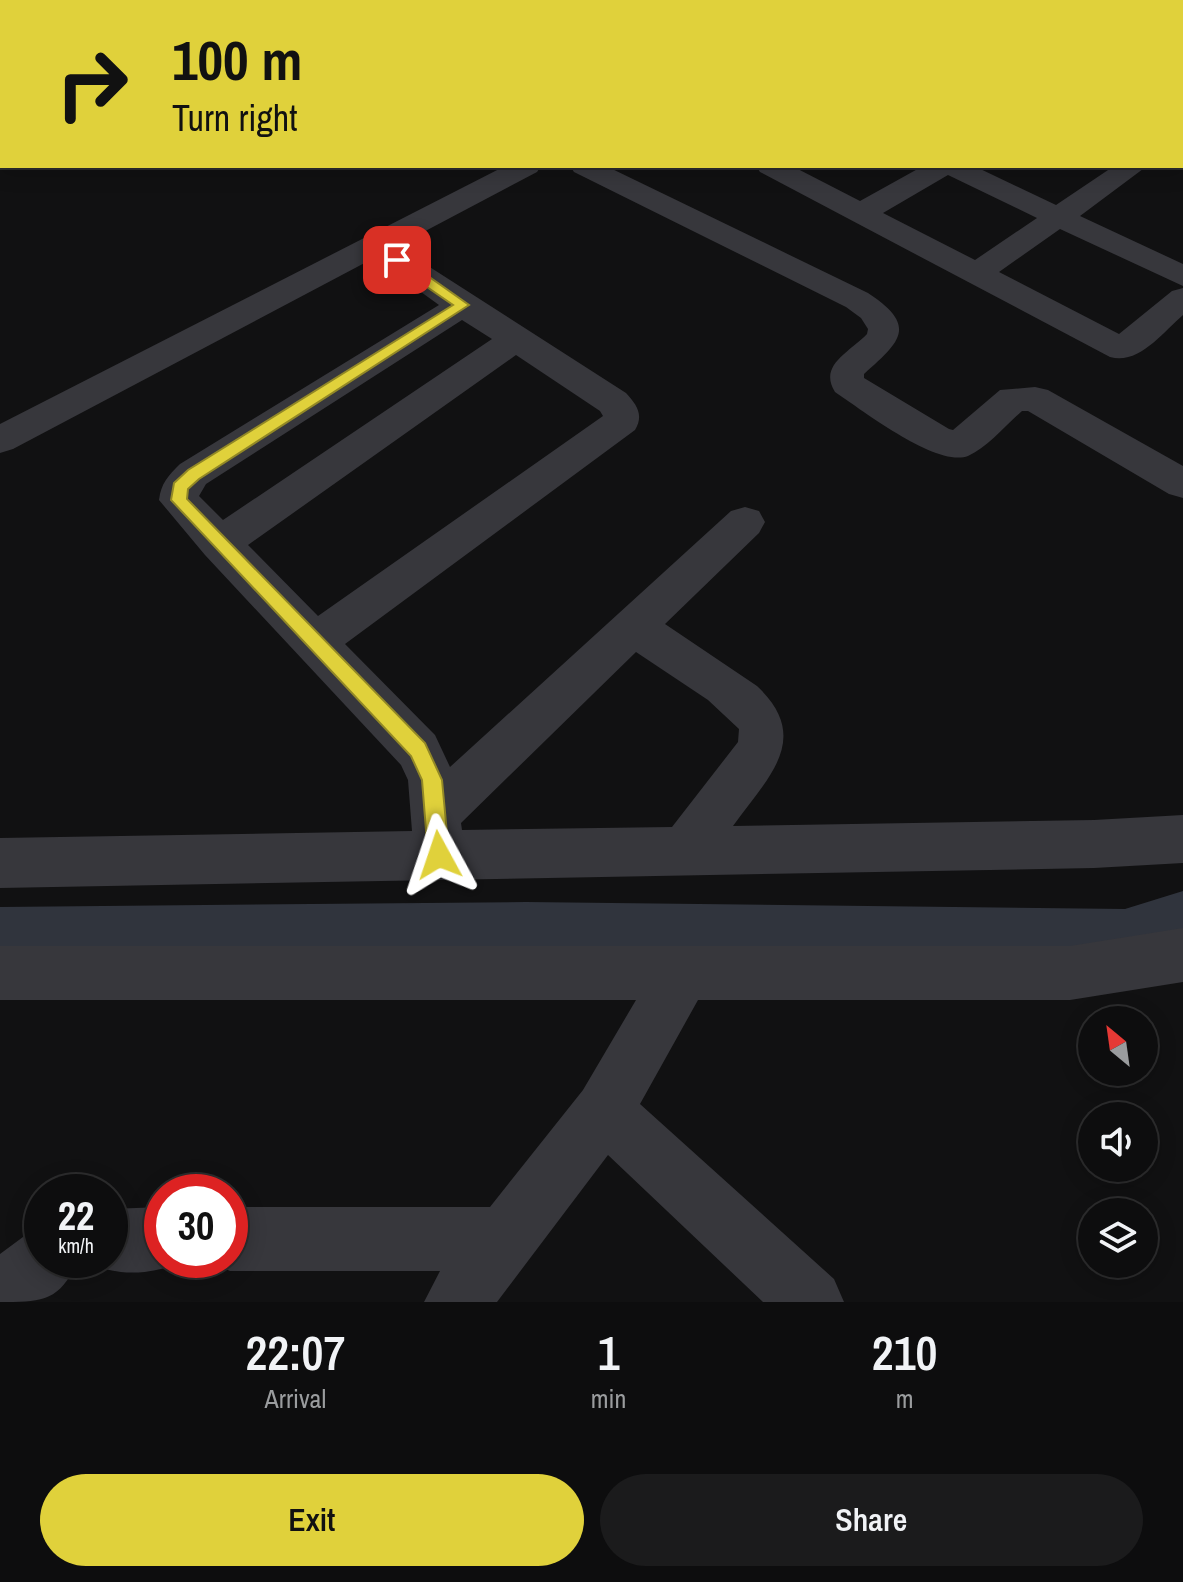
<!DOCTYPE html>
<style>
:root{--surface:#0d0d0e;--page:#1b1b1c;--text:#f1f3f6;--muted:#9a9c9e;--line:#2d2d2e;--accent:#e0d13b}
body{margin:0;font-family:"Archivo Narrow",sans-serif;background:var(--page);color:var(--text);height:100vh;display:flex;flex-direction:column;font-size:30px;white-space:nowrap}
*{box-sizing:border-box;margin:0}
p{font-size:26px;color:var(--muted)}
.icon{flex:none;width:44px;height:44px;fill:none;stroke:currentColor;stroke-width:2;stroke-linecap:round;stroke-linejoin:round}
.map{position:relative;height:1302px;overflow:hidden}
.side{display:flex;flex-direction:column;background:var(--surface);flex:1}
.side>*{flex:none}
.banner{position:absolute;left:0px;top:0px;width:1184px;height:168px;box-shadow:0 4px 20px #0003,0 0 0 2px var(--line);background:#e0d13b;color:#111;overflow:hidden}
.needle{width:52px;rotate:331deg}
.tools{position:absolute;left:1078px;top:1006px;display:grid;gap:16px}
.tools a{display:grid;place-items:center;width:80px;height:80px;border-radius:50%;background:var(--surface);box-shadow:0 4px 20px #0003,0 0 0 2px var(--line);font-size:40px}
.speed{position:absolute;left:24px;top:1174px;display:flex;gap:16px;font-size:40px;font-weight:700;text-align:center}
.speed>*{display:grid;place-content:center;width:104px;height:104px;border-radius:50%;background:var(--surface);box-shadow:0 4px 20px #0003,0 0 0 2px var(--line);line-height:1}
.speed small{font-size:20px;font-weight:400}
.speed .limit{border:12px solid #d22;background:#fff;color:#111}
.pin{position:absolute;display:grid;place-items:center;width:68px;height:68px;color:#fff;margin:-34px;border-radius:16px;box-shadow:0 4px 12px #0006}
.me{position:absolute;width:88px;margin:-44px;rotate:355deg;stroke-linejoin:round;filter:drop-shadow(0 0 6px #0008)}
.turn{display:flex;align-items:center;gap:28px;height:168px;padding:0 40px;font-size:36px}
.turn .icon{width:104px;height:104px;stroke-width:2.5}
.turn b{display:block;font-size:56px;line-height:68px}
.eta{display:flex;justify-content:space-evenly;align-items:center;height:136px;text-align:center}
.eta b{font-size:48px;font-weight:600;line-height:56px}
.primary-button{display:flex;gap:16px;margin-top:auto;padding:16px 40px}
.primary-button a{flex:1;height:92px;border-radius:48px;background:var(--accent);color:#111;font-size:32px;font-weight:600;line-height:92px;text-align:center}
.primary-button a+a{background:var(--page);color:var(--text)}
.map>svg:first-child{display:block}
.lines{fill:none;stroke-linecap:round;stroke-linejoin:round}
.canal{fill:#30343d;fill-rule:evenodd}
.minor{fill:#37373c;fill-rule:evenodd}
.route{fill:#e0d13b;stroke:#928826;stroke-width:2}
</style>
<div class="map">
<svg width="1183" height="1302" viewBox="0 0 1183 1302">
<rect width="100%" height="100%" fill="#111112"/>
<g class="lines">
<polygon class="canal" points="1183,891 1183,937 1125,955 526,948 0,953 0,907 526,902 1125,909"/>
<g class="minor">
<polygon points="1017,0 1042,0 1043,2 1018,2"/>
<polygon points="1073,0 1099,0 1100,2 1074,2"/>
<rect x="1182" y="63" width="1" height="15"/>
<polygon points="2,68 2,84 0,85 0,69"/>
<polygon points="1183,124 1183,141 1182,141 1182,124"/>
<path d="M 505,166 L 541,166 L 537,172 L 397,246 L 626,393 C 637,405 644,415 635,430 L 345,644 L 435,735 L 450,767 L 731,511 L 745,507 L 759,511 L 765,522 L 759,533 L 665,624 L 757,686 C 813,739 768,777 733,826 L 1094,820 L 1183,815 L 1183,863 L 1094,868 L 0,888 L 0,838 L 412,831 L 408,780 L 401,765 L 205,555 L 159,500 C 161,483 168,476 180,464 L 439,305 L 374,258 L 13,449 L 0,453 L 0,424 ZM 462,320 L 492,339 L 223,520 L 199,496 L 206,484 ZM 516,355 L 600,411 L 603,416 L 318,616 L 248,545 ZM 636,652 L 708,700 L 739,729 L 738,742 L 672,827 L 462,830 L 461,823 Z"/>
<path d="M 570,166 L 606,166 L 868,293 C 918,326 901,341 864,374 L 864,378 L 949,429 L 953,430 L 1000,390 L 1035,387 L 1048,390 L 1183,466 L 1183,498 L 1169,494 L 1028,411 L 1022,411 C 1006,425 987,448 968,456 C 937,468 862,410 835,392 C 818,365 850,352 867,334 L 868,329 L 861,318 L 846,307 L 574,172 Z"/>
<path d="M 756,166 L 792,166 L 860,201 L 923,166 L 974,166 L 1056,205 L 1114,166 L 1147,166 L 1080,216 L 1183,264 L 1183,286 L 1060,229 L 999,272 L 1119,334 L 1172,291 L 1183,288 L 1183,315 C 1162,333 1139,365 1110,357 L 760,172 ZM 948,175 L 1037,218 L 975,260 L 883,213 Z"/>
<polygon points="1183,928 1183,982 1070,1000 698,1000 640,1104 834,1279 844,1302 763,1302 608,1155 497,1302 424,1302 440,1271 230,1271 208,1261 230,1260 230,1207 490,1207 583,1090 636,1000 0,1000 0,946 1070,946"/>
<path d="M 162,1207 L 162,1260 L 184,1261 C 153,1275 119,1277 88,1263 L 86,1260 L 110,1260 L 110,1209 Z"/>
<path d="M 42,1230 L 42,1260 L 78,1260 C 60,1302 42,1302 0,1302 L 0,1254 L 23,1237 Z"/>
</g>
</g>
<polygon class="route" points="392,257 401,257 469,305 199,479 188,489 187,499 425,743 442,780 449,855 446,862 439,865 431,862 428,855 422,780 411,756 171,500 174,483 188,470 453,305 392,263"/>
</svg>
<div class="tools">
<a><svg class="needle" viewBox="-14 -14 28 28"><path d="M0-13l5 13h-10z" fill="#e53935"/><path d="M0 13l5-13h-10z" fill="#9a9c9e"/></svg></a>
<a><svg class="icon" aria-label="sound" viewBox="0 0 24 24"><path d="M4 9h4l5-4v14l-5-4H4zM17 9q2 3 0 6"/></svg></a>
<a><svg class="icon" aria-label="layers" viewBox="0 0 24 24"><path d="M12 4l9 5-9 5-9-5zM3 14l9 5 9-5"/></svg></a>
</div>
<div class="speed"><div>22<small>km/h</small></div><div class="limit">30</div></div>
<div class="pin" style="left:397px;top:260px;background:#d93025"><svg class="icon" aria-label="arrive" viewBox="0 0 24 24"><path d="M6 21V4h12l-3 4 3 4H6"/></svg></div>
<svg class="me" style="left:439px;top:855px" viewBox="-20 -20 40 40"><path d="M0-17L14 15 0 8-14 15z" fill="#e0d13b" stroke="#fff" stroke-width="4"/></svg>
<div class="banner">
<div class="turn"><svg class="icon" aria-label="right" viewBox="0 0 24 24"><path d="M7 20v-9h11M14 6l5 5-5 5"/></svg><div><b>100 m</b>Turn right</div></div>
</div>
</div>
<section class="side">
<div class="eta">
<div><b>22:07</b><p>Arrival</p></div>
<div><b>1</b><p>min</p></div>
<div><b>210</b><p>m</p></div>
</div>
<div class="primary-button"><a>Exit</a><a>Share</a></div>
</section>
